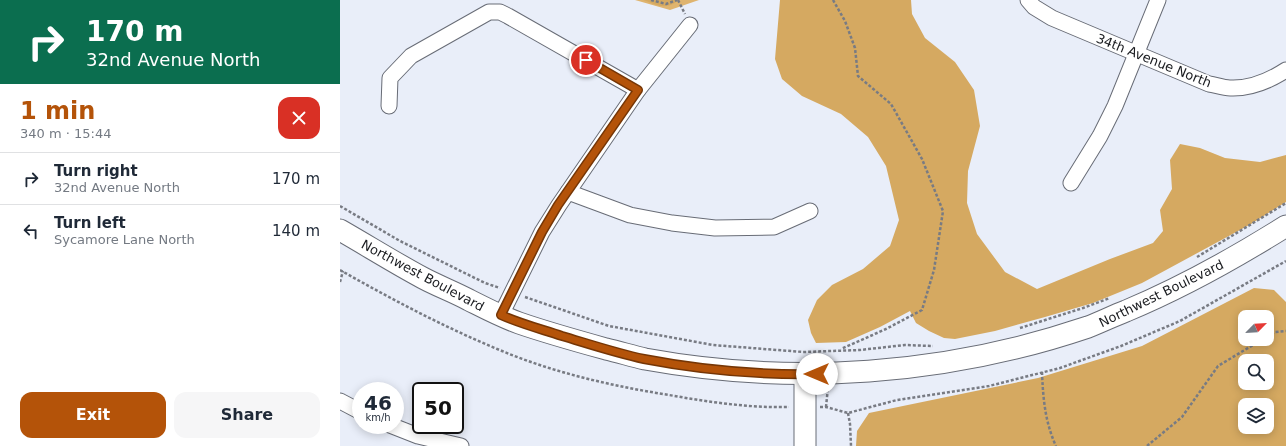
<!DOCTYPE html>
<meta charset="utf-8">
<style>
:root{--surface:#fff;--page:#f6f6f7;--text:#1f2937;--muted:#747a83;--line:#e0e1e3;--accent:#b45309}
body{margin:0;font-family:"DejaVu Sans",sans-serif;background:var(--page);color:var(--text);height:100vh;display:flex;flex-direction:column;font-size:15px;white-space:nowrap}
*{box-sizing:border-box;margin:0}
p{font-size:13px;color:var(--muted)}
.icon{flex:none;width:22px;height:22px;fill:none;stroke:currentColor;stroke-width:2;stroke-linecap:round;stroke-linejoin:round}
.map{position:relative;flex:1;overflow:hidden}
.drawer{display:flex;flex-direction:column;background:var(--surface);width:340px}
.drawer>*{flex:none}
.hud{background:#0b6e4f;color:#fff;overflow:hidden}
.needle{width:26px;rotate:66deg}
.buttons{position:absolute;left:898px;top:310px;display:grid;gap:8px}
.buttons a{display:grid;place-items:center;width:36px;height:36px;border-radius:8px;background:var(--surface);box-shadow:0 2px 10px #0003;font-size:20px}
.speed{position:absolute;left:12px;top:382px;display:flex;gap:8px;font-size:20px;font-weight:700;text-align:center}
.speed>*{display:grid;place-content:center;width:52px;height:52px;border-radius:50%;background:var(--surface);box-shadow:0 2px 10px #0003;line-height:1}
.speed small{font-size:10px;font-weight:400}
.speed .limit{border:2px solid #111;border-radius:6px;background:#fff;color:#111}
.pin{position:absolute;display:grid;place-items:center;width:34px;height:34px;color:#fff;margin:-17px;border:2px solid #fff;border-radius:50%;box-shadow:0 1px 4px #0007}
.me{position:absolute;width:44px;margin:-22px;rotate:270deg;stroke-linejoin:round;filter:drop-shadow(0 0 3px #0008)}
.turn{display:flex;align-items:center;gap:14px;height:84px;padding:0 20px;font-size:18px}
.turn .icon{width:52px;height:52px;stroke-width:2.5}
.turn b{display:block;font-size:28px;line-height:34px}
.round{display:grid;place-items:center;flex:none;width:42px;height:42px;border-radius:12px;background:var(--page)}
.overview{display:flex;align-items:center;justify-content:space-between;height:68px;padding:0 20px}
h1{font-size:24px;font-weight:800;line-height:30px;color:var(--accent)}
.button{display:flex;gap:8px;margin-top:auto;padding:8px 20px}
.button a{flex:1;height:46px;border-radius:12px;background:var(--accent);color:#fff;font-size:16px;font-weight:800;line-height:46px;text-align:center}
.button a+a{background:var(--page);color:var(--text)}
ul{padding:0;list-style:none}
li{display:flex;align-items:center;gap:12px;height:52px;padding:0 20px;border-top:1px solid var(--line)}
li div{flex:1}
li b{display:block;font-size:15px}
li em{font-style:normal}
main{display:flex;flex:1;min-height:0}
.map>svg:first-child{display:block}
.green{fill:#dfb46f}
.forest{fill:#d5a961;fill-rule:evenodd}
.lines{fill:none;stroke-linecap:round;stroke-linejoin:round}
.street-casing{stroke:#686c76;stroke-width:17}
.secondary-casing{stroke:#686c76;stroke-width:23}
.path{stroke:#787b83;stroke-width:2.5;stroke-dasharray:3 2;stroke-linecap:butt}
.street{stroke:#fff;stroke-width:15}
.secondary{stroke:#fff;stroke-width:21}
.route-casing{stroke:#753606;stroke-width:10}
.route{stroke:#b45309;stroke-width:7}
.labels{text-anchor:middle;stroke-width:3;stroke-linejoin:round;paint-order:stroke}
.street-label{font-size:13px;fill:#191b1f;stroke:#fff}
</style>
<main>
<section class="drawer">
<div class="hud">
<div class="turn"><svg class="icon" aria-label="right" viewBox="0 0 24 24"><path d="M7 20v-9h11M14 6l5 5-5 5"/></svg><div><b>170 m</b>32nd Avenue North</div></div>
</div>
<div class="overview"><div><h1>1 min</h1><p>340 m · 15:44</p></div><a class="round" style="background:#d93025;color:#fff"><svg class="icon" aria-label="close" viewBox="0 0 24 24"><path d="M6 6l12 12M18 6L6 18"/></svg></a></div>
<ul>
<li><svg class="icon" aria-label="right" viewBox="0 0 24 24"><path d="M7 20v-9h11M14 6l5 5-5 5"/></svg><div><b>Turn right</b><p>32nd Avenue North</p></div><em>170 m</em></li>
<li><svg class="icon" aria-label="left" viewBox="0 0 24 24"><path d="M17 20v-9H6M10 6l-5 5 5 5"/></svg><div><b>Turn left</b><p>Sycamore Lane North</p></div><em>140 m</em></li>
</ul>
<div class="button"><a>Exit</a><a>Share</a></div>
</section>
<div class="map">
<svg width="946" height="446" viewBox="0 0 946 446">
<rect width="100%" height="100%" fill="#e9eef9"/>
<polygon class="green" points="295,0 359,0 330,10"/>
<g class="forest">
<path d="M 303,0 L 339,0 C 325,11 318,5 303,0 Z"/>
<polygon points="440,0 571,0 572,14 585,38 615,62 634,90 640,126 628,171 627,203 637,234 665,272 697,289 770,259 813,243 823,231 820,210 832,189 830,160 840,144 860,148 885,158 920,162 946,155 946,202 911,224 802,283 753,303 705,317 655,331 615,339 604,338 589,331 576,323 570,311 540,327 506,342 476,343 471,333 468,320 477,300 492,285 523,269 550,246 559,220 546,166 528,137 501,114 462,96 442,79 435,59"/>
<path d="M 914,288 L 934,290 L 946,302 L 946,446 L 516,446 L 517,431 L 529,413 L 698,378 L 802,346 ZM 905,317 L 927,317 L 927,339 L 905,339 ZM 905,361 L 927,361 L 927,383 L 905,383 ZM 905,405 L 927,405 L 927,427 L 905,427 Z"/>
</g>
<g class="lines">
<g class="street-casing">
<g id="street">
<path d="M 688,0 L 694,7 L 712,18 L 869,84 C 876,85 883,88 890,88 C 911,89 929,81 946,70"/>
<polyline points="49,106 50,78 71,56 149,12 160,12 168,16 298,90"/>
<polyline points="731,183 760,136 775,106 818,0"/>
<polyline points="228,192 290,215 332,223 375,228 434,227 470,211"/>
<polyline points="161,315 202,232 219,205 298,90 350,25"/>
<polyline points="0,401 21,412"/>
<polyline points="50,425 78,436 121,446"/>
</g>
</g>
<g class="secondary-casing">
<g id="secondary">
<path d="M 0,230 C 28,246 55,263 83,278 C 98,286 114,292 129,300 C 145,308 162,317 179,323 C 208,333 237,341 266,349 C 279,352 292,356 305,359 C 453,386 606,375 748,327 C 761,322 773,316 786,311 C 841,288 895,258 946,226"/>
<polyline points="465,446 465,374"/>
</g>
</g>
<g class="path">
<polyline points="311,0 326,4 337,0"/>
<polyline points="338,0 345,14"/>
<polyline points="493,0 505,21 515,48 518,76 551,104 582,159 603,211 594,270 582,310 546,329 501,349"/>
<polyline points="0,206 60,241 145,283 160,288"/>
<polyline points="857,257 946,203"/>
<path d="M 0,270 C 53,300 106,328 162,351 C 215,373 272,386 329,395 C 369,402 408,408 449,407"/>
<polyline points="0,282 3,271"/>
<polyline points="185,297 269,326 373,345 463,352 520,350 565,345 593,346"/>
<polyline points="680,328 743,308 770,298"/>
<polyline points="927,337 935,332 946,331"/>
<path d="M 702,372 C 703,398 705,422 716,446"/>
<polyline points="480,407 486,407 508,413 557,400 649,386 720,368 781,346 840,321 946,261"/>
<polyline points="486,407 488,387"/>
<polyline points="508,413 510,424 511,446"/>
<polyline points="807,446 842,417 878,366 923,339"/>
</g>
<use href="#street" class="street"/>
<use href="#secondary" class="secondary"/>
</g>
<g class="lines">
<g class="route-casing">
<path id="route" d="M 246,60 L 298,90 L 218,205 L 202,232 L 161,315 C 181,324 201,329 222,336 C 249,344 276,353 304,359 C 361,370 419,375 477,374"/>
</g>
<use href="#route" class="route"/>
</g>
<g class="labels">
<g class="street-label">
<text transform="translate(814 60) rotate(22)" y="5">34th Avenue North</text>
<text transform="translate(83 275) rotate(28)" y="5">Northwest Boulevard</text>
<text transform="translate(821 293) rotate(-26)" y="5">Northwest Boulevard</text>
</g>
</g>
</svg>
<div class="buttons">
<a><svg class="needle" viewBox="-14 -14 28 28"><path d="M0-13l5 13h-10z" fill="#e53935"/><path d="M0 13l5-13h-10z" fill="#747a83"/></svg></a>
<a><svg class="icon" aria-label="search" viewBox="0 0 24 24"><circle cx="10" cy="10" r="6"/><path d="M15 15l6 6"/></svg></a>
<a><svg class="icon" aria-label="layers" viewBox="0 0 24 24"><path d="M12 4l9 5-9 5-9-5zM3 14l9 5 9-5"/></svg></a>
</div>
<div class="speed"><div>46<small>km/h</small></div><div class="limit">50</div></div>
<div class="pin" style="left:246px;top:60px;background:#d93025"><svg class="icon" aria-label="arrive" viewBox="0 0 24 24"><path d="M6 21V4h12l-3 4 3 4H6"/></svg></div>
<svg class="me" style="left:477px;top:374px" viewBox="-20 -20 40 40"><circle r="19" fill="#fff"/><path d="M0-13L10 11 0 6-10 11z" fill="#b45309"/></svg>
</div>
</main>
